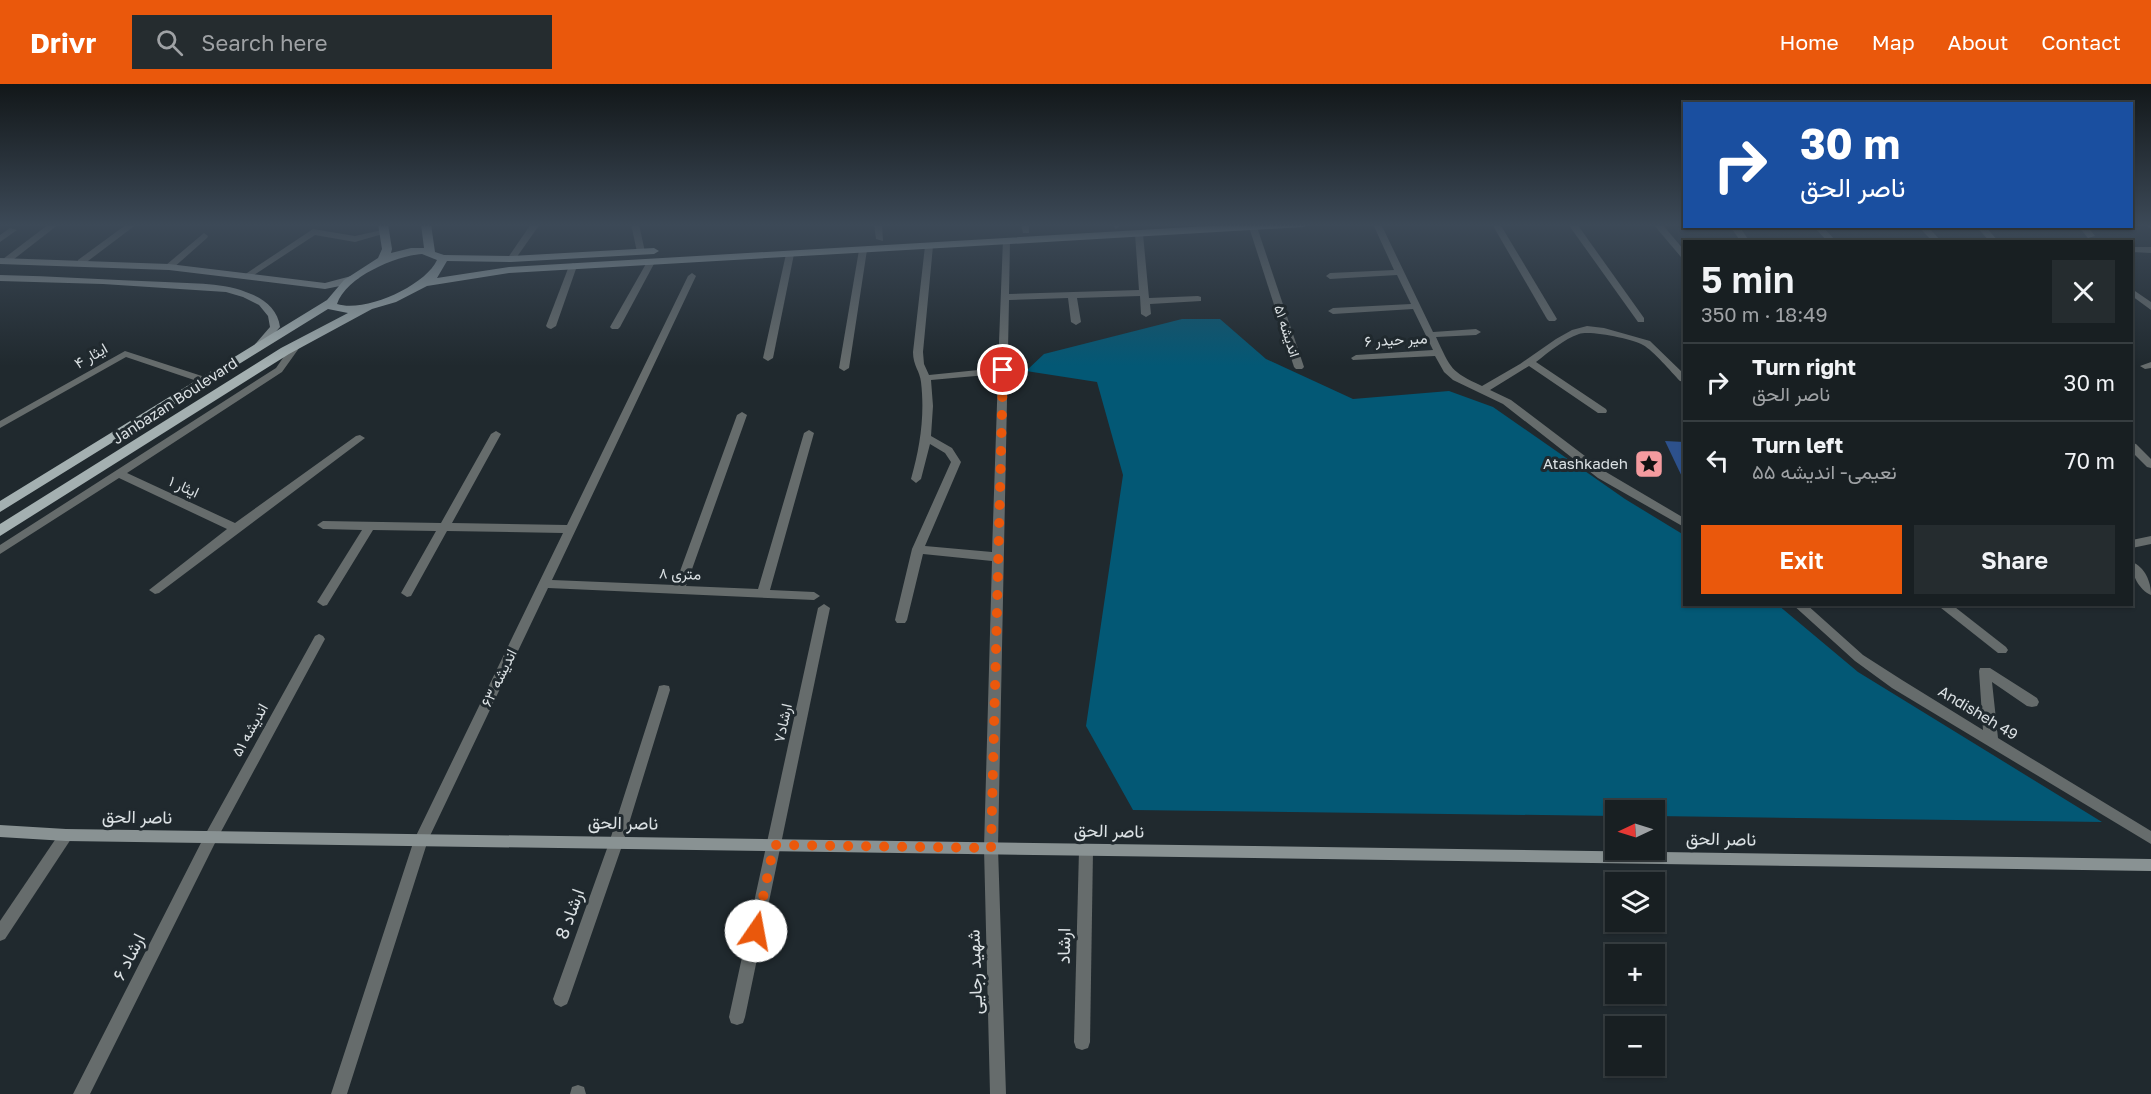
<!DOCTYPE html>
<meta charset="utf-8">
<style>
:root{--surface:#181f22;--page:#252c2f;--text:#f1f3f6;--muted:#9fa2a5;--line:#363d40;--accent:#ea580c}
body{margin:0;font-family:"Golos Text",Vazirmatn,sans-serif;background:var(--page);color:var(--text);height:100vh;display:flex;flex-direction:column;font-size:22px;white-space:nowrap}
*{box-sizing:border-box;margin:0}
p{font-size:20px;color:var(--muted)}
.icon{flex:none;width:33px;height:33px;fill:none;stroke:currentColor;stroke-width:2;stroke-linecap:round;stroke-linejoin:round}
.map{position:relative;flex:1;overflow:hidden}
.sheet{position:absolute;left:1683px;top:156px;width:450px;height:366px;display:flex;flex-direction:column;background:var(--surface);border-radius:0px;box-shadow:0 2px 4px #0004,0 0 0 2px var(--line)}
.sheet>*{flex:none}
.top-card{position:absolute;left:1683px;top:18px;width:450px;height:126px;border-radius:0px;box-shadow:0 2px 4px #0004,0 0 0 2px var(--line);background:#1a4fa0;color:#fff;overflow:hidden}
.needle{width:39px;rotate:266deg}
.controls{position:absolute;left:1605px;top:716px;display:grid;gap:12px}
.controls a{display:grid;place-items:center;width:60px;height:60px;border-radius:0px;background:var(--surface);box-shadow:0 2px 4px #0004,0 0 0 2px var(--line);font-size:30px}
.pin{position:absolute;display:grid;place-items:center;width:51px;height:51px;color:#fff;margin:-26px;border:3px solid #fff;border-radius:50%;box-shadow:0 2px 6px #0007}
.me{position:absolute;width:66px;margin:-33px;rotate:12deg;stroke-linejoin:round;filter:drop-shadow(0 0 4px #0008)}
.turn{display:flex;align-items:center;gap:21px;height:126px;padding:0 18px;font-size:27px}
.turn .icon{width:78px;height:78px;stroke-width:2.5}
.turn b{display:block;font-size:42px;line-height:51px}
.round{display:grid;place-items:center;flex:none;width:63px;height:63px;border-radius:0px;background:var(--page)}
.headline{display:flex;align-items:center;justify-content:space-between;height:102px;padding:0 18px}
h1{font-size:36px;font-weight:600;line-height:45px}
.button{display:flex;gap:12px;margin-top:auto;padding:12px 18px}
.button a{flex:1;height:69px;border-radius:0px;background:var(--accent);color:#fff;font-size:24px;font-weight:600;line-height:69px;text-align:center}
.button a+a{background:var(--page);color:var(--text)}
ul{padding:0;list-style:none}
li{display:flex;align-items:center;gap:18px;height:78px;padding:0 18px;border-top:2px solid var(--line)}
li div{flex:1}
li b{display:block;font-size:22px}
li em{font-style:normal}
header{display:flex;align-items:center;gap:36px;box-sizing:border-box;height:84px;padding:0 30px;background:var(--accent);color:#fff}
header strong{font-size:28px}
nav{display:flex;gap:33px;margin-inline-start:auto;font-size:21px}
.search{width:420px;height:54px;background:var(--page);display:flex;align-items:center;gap:15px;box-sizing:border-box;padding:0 21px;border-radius:0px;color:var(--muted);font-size:22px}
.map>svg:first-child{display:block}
.forest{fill:#035875}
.building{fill:#2d518c}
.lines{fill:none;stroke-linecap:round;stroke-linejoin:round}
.street{fill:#666c6c;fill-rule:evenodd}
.secondary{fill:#899293;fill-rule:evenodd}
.primary{fill:#a4b0b1;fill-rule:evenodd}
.route{stroke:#ea580c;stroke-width:10;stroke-dasharray:0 18}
.labels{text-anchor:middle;stroke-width:6;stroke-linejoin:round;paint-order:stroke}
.far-street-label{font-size:14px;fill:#dbe1e4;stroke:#20292e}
.street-label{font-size:15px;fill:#dbe1e4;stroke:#20292e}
.poi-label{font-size:15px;fill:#dbe1e4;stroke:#20292e;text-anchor:end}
.near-street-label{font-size:18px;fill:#dbe1e4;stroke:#20292e}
</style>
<header>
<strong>Drivr</strong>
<div class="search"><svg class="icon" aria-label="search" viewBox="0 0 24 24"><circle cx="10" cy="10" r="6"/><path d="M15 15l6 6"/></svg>Search here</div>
<nav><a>Home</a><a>Map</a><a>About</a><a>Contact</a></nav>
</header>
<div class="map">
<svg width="2151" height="1010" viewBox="0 0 2151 1010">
<rect width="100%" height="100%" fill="#20292e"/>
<polygon class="forest" points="1182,235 1220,235 1266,275 1353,315 1449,307 1493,323 1625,415 1684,451 1684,520 1778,521 1858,588 2102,738 1655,732 1654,726 1616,726 1615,732 1133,726 1086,642 1123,391 1097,298 1026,287 1044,270"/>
<polygon class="building" points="1665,357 1684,358 1684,397"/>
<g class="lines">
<g class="street">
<polygon points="49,140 59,140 9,179 3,179 3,175"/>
<polygon points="127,140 137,140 84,180 78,180 78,176"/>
<polygon points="531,140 540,140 514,177 508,177 507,175"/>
<polygon points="631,140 639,140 645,168 644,170 637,168"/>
<polygon points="874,140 882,140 883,157 876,155"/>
<polygon points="1021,140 1029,140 1029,149 1023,149"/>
<polygon points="1111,140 1119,140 1120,142 1116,145"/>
<polygon points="1253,140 1257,143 1304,283 1302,285 1296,285 1294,283 1249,143"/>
<path d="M 1373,140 L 1381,140 L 1433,248 L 1476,245 L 1481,248 L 1476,251 L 1436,253 C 1451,285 1450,287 1482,302 L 1520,280 L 1556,255 L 1572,246 L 1587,242 L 1604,244 L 1650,257 L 1684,290 L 1684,298 L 1680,297 C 1671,288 1654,267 1643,261 C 1633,255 1590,246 1579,250 C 1564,255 1549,268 1536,278 L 1606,325 L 1607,327 L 1606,329 L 1598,329 L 1529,282 L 1490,306 L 1511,316 L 1606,388 L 1684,434 L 1684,443 L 1598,394 L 1503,320 L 1453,296 L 1444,288 L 1435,272 L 1353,276 L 1351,274 L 1356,271 L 1433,266 L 1413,225 L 1333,230 L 1328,227 L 1333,224 L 1411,220 L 1397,191 L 1330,195 L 1326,192 L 1330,189 L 1394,186 Z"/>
<polygon points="1492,140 1500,140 1557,235 1555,237 1549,237 1547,235"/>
<polygon points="1568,140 1577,140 1644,234 1644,238 1638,238"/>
<polygon points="1653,140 1662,140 1684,166 1684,174 1681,173"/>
<polygon points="2145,140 2151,140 2151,145"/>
<polygon points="1730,142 1739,142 1750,158 1741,158"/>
<polygon points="1813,142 1822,142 1835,156 1828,158"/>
<polygon points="1918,142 1927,142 1942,158 1933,158"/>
<polygon points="1976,142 1985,142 1999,158 1990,158"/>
<polygon points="2078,142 2087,142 2095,152 2088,154"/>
<polygon points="10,144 17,146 0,158 0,151"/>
<polygon points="313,145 355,152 382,146 386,149 355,158 315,151 251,193 248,194 244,191"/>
<path d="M 1139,147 L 1143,150 L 1149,214 L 1198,212 L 1201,213 L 1201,217 L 1150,220 L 1151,230 L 1146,233 L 1141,230 L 1140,212 L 1077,214 L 1081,238 L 1076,241 L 1071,238 L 1068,214 L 1009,216 L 998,764 L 1006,1010 L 990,1010 L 984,764 L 992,477 L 923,470 L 907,536 L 905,539 L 897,539 L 895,536 L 912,465 L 951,378 L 945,369 L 930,360 L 921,395 L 916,399 L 911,395 C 920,363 925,332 921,298 C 920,287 913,282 913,268 L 925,162 L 929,159 L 933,162 L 923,268 L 924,280 L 929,291 L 998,284 L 1003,155 L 1010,157 L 1009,210 L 1139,206 L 1135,150 ZM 998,290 L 992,468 L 925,462 L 961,378 L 952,364 L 931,352 L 933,322 L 931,296 Z"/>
<polygon points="204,149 208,152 207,154 172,185 166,185 166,181"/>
<polygon points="863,163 867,166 849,284 844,287 839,284 859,166"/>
<polygon points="2132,163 2151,163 2151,169 2132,168"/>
<polygon points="790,167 794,170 773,274 768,277 763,274 786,170"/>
<polygon points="651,175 655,178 620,243 618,245 612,245 610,243 647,178"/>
<polygon points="573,179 577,182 556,242 551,245 548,244 546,242 569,182"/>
<polygon points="692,189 696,192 552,496 675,501 737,331 742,328 747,331 686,502 758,505 804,349 809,346 814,349 770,506 814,508 820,512 814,516 548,504 428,756 347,1010 331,1010 414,756 563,449 447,447 411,512 407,513 401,509 436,447 373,446 327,521 323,522 317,518 362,446 323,445 317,441 323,437 441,439 491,350 496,347 501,350 452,439 567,441 688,192"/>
<polygon points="2132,205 2151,218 2151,226 2132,212"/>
<polygon points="297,257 302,260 282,288 127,389 235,439 356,352 360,351 365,354 159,509 155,510 149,506 227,445 119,394 0,470 0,461 276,284 294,258"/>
<polygon points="125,267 208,294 209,296 208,298 200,298 126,273 0,344 0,337"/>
<polygon points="2151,278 2151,284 2145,285 2140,282"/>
<polygon points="2132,359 2136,360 2151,375 2151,384 2147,383 2132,368"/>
<polygon points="2151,452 2151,460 2132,464 2132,456"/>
<path d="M 2132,478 C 2145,483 2151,498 2151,511 C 2139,506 2131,490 2132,478 Z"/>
<polygon points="824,520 830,524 745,933 743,939 737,941 731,939 729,933 818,524"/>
<polygon points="1792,520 1806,520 1863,571 1902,596 1983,646 1979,587 1980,584 1990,584 2037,614 2039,618 2037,622 2032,623 2027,622 1992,598 1998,654 2151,747 2151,760 1892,604 1855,577"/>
<polygon points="1936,520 1951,520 2006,563 2008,566 2006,569 1998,569"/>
<polygon points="319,550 323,552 325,555 216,757 90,1010 73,1010 206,749 315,552"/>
<polygon points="664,601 669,602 670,606 623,759 569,915 567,920 561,923 555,920 553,915 609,759 658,606 659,602"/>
<polygon points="66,745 71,747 73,751 71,755 5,855 0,857 0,837 61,747"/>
<polygon points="1086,760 1091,762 1093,766 1090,958 1088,964 1082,966 1076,964 1074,958 1079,766 1081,762"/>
<polygon points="578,1001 584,1003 586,1010 570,1010 572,1003"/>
</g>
<g class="secondary">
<polygon points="0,174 169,180 325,199 355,191 359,194 340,202 325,205 169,186 0,180"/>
<path d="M 0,191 C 55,192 110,196 165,198 C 194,200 224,198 251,210 C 266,216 278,227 280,243 L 259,267 L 256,268 L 251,265 L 270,243 L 268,232 L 259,221 L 243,213 L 226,208 L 103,200 L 0,197 Z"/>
<polygon points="0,741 66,745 2151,775 2151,787 66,757 0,753"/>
</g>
<path class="primary" d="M 378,140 L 388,140 L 392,165 L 391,169 L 411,164 L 424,164 L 421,140 L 431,140 L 435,168 L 444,171 L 511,172 L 654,164 L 659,167 L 654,170 L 511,178 L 447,177 L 437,194 L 509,183 L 1242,140 L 1309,140 L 1304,143 L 509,189 L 427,202 L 396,218 L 372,225 L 289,270 L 0,452 L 0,440 L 281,264 L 348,229 L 328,225 L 0,428 L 0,417 L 327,216 L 344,196 L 378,174 L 382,165 ZM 422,170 L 437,176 C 425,202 365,229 337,220 C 346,193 395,172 422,170 Z"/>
</g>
<linearGradient id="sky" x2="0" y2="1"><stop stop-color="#121719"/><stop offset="0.5" stop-color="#3c4957"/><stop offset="1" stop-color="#3c4957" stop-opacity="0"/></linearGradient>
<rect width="2151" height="282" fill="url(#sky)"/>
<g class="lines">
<polyline class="route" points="756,847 774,761 991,764 1003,286"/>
</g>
<defs>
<g id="sight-square" transform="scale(1.5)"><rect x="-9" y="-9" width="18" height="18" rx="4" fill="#f49b9f" stroke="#20292e"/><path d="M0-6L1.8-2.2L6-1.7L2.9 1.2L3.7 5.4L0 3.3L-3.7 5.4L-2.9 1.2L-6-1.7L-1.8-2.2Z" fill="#111"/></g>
</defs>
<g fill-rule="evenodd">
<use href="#sight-square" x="1649" y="380"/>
</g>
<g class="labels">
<g class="far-street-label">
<text transform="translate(1287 247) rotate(72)" y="5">اندیشه ۵۱</text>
</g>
<g class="street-label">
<text transform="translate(1396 256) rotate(-3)" y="5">میر حیدر ۶</text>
<text transform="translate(91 272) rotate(-30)" y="5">ایثار ۴</text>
<text transform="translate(175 317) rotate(-33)" y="5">Janbazan Boulevard</text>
<text transform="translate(184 403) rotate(25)" y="5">ایثار ۱</text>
<text transform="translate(680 490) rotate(2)" y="5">۸ متری</text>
<text transform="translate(499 594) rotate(-64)" y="5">اندیشه ۶۳</text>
<text transform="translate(1978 629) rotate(31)" y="5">Andisheh 49</text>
<text transform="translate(783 639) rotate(-78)" y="5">ارشاد۷</text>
<text transform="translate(250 646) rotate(-61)" y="5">اندیشه ۵۱</text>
</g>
<g class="poi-label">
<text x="1628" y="385">Atashkadeh</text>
</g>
<g class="near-street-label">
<text transform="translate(137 733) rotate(1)" y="6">ناصر الحق</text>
<text transform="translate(623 739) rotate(1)" y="6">ناصر الحق</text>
<text transform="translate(1109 747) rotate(1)" y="6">ناصر الحق</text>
<text transform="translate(1721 755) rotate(1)" y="6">ناصر الحق</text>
<text transform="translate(570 830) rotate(-70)" y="6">ارشاد 8</text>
<text transform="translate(1064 862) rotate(-89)" y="6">ارشاد</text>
<text transform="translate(129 873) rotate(-63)" y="6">ارشاد ۶</text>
<text transform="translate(975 888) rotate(-92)" y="6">شهید رجایی</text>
</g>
</g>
</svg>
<div class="controls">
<a><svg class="needle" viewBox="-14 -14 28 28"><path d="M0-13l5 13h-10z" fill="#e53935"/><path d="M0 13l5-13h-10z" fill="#9fa2a5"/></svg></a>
<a><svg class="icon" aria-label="layers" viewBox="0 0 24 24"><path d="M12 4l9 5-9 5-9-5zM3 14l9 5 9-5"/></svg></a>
<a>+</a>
<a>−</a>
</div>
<div class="pin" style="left:1003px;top:286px;background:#d93025"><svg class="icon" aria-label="arrive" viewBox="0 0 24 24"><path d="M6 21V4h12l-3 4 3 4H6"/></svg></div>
<svg class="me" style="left:756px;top:847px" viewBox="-20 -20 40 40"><circle r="19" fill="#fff"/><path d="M0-13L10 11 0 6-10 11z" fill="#ea580c"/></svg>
<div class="top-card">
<div class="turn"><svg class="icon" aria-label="right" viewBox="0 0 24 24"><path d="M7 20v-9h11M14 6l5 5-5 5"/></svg><div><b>30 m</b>ناصر الحق</div></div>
</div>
<section class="sheet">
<div class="headline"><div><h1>5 min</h1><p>350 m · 18:49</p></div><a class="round"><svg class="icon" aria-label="close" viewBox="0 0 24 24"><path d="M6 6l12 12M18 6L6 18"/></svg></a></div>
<ul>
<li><svg class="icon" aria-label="right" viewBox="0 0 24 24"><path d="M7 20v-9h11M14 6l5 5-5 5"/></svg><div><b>Turn right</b><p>ناصر الحق</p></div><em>30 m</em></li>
<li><svg class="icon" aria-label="left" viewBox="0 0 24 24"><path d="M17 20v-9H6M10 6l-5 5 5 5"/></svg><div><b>Turn left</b><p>نعیمی- اندیشه ۵۵</p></div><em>70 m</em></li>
</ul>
<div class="button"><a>Exit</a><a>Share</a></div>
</section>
</div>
